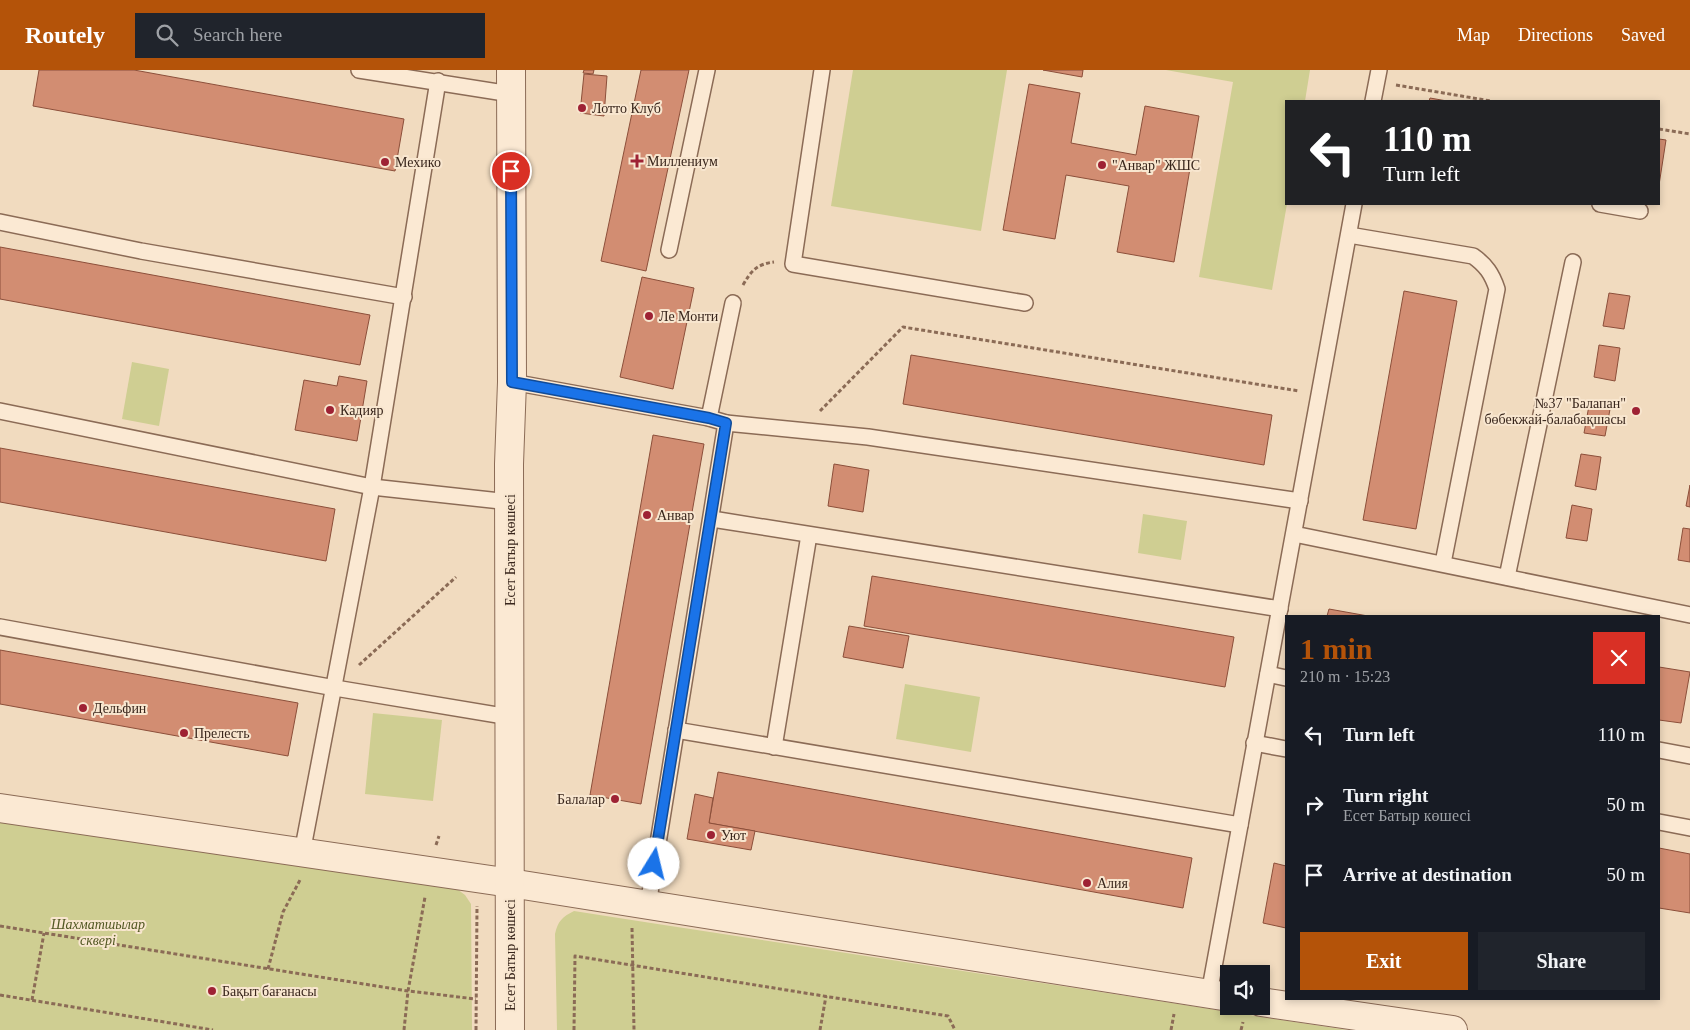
<!DOCTYPE html>
<meta charset="utf-8">
<style>
:root{--surface:#171b24;--page:#20242c;--text:#f1f3f6;--muted:#9ea1a6;--accent:#b45309}
body{margin:0;font-family:Georgia,serif;background:var(--page);color:var(--text);height:100vh;display:flex;flex-direction:column;font-size:19px;white-space:nowrap}
*{box-sizing:border-box;margin:0}
p{font-size:16px;color:var(--muted)}
.icon{flex:none;width:28px;height:28px;fill:none;stroke:currentColor;stroke-width:2;stroke-linecap:round;stroke-linejoin:round}
.map{position:relative;flex:1;overflow:hidden}
.side{position:absolute;left:1285px;top:545px;width:375px;height:385px;display:flex;flex-direction:column;background:var(--surface);border-radius:0px;box-shadow:0 2px 8px #0003}
.side>*{flex:none}
.hud{position:absolute;left:1285px;top:30px;width:375px;height:105px;border-radius:0px;box-shadow:0 2px 8px #0003;background:#202124;color:#fff;overflow:hidden}
.tools{position:absolute;left:1220px;top:895px;display:grid;gap:10px}
.tools a{display:grid;place-items:center;width:50px;height:50px;border-radius:0px;background:var(--surface);box-shadow:0 2px 8px #0003;font-size:25px}
.pin{position:absolute;display:grid;place-items:center;width:42px;height:42px;color:#fff;margin:-21px;border:2px solid #fff;border-radius:50%;box-shadow:0 1px 5px #0007}
.me{position:absolute;width:55px;margin:-28px;rotate:9deg;stroke-linejoin:round;filter:drop-shadow(0 0 4px #0008)}
.turn{display:flex;align-items:center;gap:18px;height:105px;padding:0 15px;font-size:22px}
.turn .icon{width:65px;height:65px;stroke-width:2.5}
.turn b{display:block;font-size:35px;line-height:42px}
.round{display:grid;place-items:center;flex:none;width:52px;height:52px;border-radius:0px;background:var(--page)}
.overview{display:flex;align-items:center;justify-content:space-between;height:85px;padding:0 15px}
h1{font-size:30px;font-weight:700;line-height:38px;color:var(--accent)}
.cta{display:flex;gap:10px;margin-top:auto;padding:10px 15px}
.cta a{flex:1;height:58px;border-radius:0px;background:var(--accent);color:#fff;font-size:20px;font-weight:700;line-height:58px;text-align:center}
.cta a+a{background:var(--page);color:var(--text)}
ul{padding:0;list-style:none}
li{display:flex;align-items:center;gap:15px;height:70px;padding:0 15px}
li div{flex:1}
li b{display:block;font-size:19px}
li em{font-style:normal}
header{display:flex;align-items:center;gap:30px;box-sizing:border-box;height:70px;padding:0 25px;background:var(--accent);color:#fff}
header strong{font-size:24px}
nav{display:flex;gap:28px;margin-inline-start:auto;font-size:18px}
.search{width:350px;height:45px;background:var(--page);display:flex;align-items:center;gap:12px;box-sizing:border-box;padding:0 18px;border-radius:0px;color:var(--muted);font-size:19px}
.map>svg:first-child{display:block}
.green{fill:#cfce92}
.building{fill:#d28d72;stroke:#8c4f3a}
.lines{fill:none;stroke-linecap:round;stroke-linejoin:round}
.service-casing{stroke:#8b6b56;stroke-width:18}
.minor-casing{stroke:#8b6b56;stroke-width:30}
.tertiary-casing{stroke:#8b6b56;stroke-width:30}
.path{stroke:#8b6b56;stroke-width:3;stroke-dasharray:4 2.5;stroke-linecap:butt}
.service{stroke:#fbe9d3;stroke-width:15}
.minor{stroke:#fbe9d3;stroke-width:28}
.tertiary{stroke:#fbe9d3;stroke-width:28}
.route-casing{stroke:#114b97;stroke-width:12}
.route{stroke:#1a73e8;stroke-width:9}
.poi-dot{fill:#9e2234;stroke:#f8e6cf;stroke-width:2}
.labels{text-anchor:middle;stroke-width:4;stroke-linejoin:round;paint-order:stroke}
.poi-label{font-size:14px;fill:#39261c;stroke:#f8e6cf;text-anchor:start}
.street-label{font-size:14px;fill:#39261c;stroke:#f8e6cf}
.park-label{font-size:14px;font-style:italic;fill:#515721;stroke:#f8e6cf}
</style>
<header>
<strong>Routely</strong>
<div class="search"><svg class="icon" aria-label="search" viewBox="0 0 24 24"><circle cx="10" cy="10" r="6"/><path d="M15 15l6 6"/></svg>Search here</div>
<nav><a>Map</a><a>Directions</a><a>Saved</a></nav>
</header>
<div class="map">
<svg width="1690" height="960" viewBox="0 0 1690 960">
<rect width="100%" height="100%" fill="#f1dbbf"/>
<g class="green">
<polygon points="853,0 1007,0 981,161 831,136"/>
<polygon points="1166,0 1310,0 1305,31 1286,31 1287,134 1272,220 1199,207 1233,12"/>
<polygon points="132,292 169,299 159,356 122,349"/>
<polygon points="1143,444 1187,451 1181,490 1138,483"/>
<polygon points="905,614 980,627 971,682 896,669"/>
<polygon points="373,643 442,650 433,731 365,724"/>
<polygon points="0,749 457,819 465,825 471,834 472,960 0,960"/>
<path d="M 574,841 L 651,853 L 1347,960 L 557,960 L 555,864 C 558,851 562,847 574,841 Z"/>
</g>
<g class="building">
<polygon points="39,0 134,0 404,49 395,101 33,36"/>
<polygon points="584,0 594,0 593,4 583,3"/>
<polygon points="641,0 689,0 646,201 601,191"/>
<polygon points="1043,0 1083,0 1082,7"/>
<polygon points="584,4 607,6 604,46 580,43"/>
<polygon points="1029,14 1080,23 1071,73 1136,85 1145,36 1199,46 1174,192 1117,182 1129,116 1066,105 1055,169 1003,160"/>
<polygon points="1430,28 1447,31 1429,31"/>
<polygon points="1659,69 1666,70 1659,115"/>
<polygon points="0,177 370,245 360,295 0,229"/>
<polygon points="642,207 694,218 673,319 620,307"/>
<polygon points="1404,221 1457,231 1416,459 1363,450"/>
<polygon points="1609,223 1630,226 1624,259 1603,256"/>
<polygon points="1599,275 1620,278 1615,311 1594,307"/>
<polygon points="911,285 1272,345 1264,395 903,334"/>
<polygon points="339,306 367,311 357,371 295,360 304,310 337,316"/>
<polygon points="1590,330 1611,334 1605,366 1584,363"/>
<polygon points="653,365 704,374 641,734 590,725"/>
<polygon points="0,378 335,439 326,491 0,432"/>
<polygon points="1581,384 1601,387 1596,420 1575,416"/>
<polygon points="834,394 869,400 863,442 828,436"/>
<polygon points="1690,415 1690,437 1686,436"/>
<polygon points="1572,435 1592,439 1587,471 1566,468"/>
<polygon points="1683,458 1690,459 1690,492 1678,490"/>
<polygon points="872,506 1234,567 1225,617 864,556"/>
<polygon points="1329,539 1368,546 1327,546"/>
<polygon points="849,556 909,566 903,598 843,587"/>
<polygon points="0,580 298,633 288,686 0,634"/>
<polygon points="1659,597 1690,602 1681,653 1659,650"/>
<polygon points="718,702 1192,788 1183,838 709,753"/>
<polygon points="695,724 713,728 709,753 755,761 751,780 687,769"/>
<polygon points="1659,778 1690,784 1690,843 1659,838"/>
<polygon points="1274,793 1286,796 1286,858 1263,853"/>
</g>
<g class="lines">
<g class="service-casing">
<g id="service">
<polyline points="359,0 511,24"/>
<polyline points="822,0 793,194 1025,233"/>
<polyline points="1373,31 1379,0"/>
<polyline points="1600,134 1640,141"/>
<polyline points="0,152 141,181 404,227"/>
<path d="M 1349,165 L 1473,186 C 1486,195 1492,204 1497,219 L 1443,493"/>
<polyline points="669,180 707,0"/>
<polyline points="512,312 709,348 726,353 648,835"/>
<polyline points="0,341 372,417 510,432"/>
<polyline points="709,348 733,233"/>
<polyline points="726,353 868,367 1300,431"/>
<polyline points="712,449 1280,539"/>
<polyline points="1294,464 1690,545"/>
<polyline points="1507,507 1573,192"/>
<polyline points="0,557 335,618 510,647"/>
<polyline points="1268,604 1286,608"/>
<polyline points="676,660 1240,755"/>
<polyline points="1254,673 1286,679"/>
<polyline points="774,677 809,465"/>
<polyline points="1659,680 1690,686"/>
<polyline points="1659,752 1690,758"/>
<polyline points="302,783 372,417 438,11"/>
<polyline points="1209,924 1354,134"/>
</g>
</g>
<g class="minor-casing">
<g id="minor">
<polyline points="0,738 510,813 1229,927"/>
<polyline points="1261,932 1453,960"/>
</g>
</g>
<g class="tertiary-casing">
<polyline id="tertiary" points="510,960 509,394 512,312 511,0"/>
</g>
<g class="path">
<polyline points="1396,15 1491,31"/>
<polyline points="1659,59 1690,64"/>
<path d="M 743,215 C 751,201 757,194 774,192"/>
<polyline points="820,341 903,257 1299,321"/>
<polyline points="359,595 456,507"/>
<polyline points="436,775 439,766"/>
<polyline points="0,856 408,921 476,929"/>
<polyline points="632,858 634,960"/>
<polyline points="268,899 283,842 300,810"/>
<polyline points="0,925 213,960"/>
<polyline points="32,930 44,863"/>
<polyline points="404,960 408,921 425,827"/>
<polyline points="476,960 477,836"/>
<polyline points="574,960 575,886 948,946 955,960"/>
<polyline points="820,960 826,926"/>
<polyline points="1171,960 1174,944"/>
<polyline points="1241,960 1243,952"/>
</g>
<use href="#service" class="service"/>
<use href="#minor" class="minor"/>
<use href="#tertiary" class="tertiary"/>
</g>
<g class="lines">
<g class="route-casing">
<polyline id="route" points="511,101 512,312 709,348 726,353 654,794"/>
</g>
<use href="#route" class="route"/>
</g>
<g class="poi-dot">
<circle cx="582" cy="38" r="5"/>
<path d="M634.5 83.5h5v5h5v5h-5v5h-5v-5h-5v-5h5z"/>
<circle cx="385" cy="92" r="5"/>
<circle cx="1102" cy="95" r="5"/>
<circle cx="649" cy="246" r="5"/>
<circle cx="330" cy="340" r="5"/>
<circle cx="1636" cy="341" r="5"/>
<circle cx="647" cy="445" r="5"/>
<circle cx="83" cy="638" r="5"/>
<circle cx="184" cy="663" r="5"/>
<circle cx="615" cy="729" r="5"/>
<circle cx="711" cy="765" r="5"/>
<circle cx="1087" cy="813" r="5"/>
<circle cx="212" cy="921" r="5"/>
</g>
<g class="labels">
<g class="poi-label">
<text x="592" y="43">Лотто Клуб</text>
<text x="647" y="96">Миллениум</text>
<text x="395" y="97">Мехико</text>
<text x="1112" y="100">"Анвар" ЖШС</text>
<text x="659" y="251">Ле Монти</text>
<text x="1626" y="338" text-anchor="end">№37 "Балапан"<tspan x="1626" dy="16">бөбекжай-балабақшасы</tspan></text>
<text x="340" y="345">Кадияр</text>
<text x="657" y="450">Анвар</text>
<text x="93" y="643">Дельфин</text>
<text x="194" y="668">Прелесть</text>
<text x="605" y="734" text-anchor="end">Балалар</text>
<text x="721" y="770">Уют</text>
<text x="1097" y="818">Алия</text>
<text x="222" y="926">Бақыт бағанасы</text>
</g>
<g class="street-label">
<text transform="translate(510 480) rotate(-90)" y="5">Есет Батыр көшесі</text>
<text transform="translate(510 885) rotate(-90)" y="5">Есет Батыр көшесі</text>
</g>
<g class="park-label">
<text x="98" y="859">Шахматшылар<tspan x="98" dy="16">сквері</tspan></text>
</g>
</g>
</svg>
<div class="tools">
<a><svg class="icon" aria-label="sound" viewBox="0 0 24 24"><path d="M4 9h4l5-4v14l-5-4H4zM17 9q2 3 0 6"/></svg></a>
</div>
<div class="pin" style="left:511px;top:101px;background:#d93025"><svg class="icon" aria-label="arrive" viewBox="0 0 24 24"><path d="M6 21V4h12l-3 4 3 4H6"/></svg></div>
<svg class="me" style="left:654px;top:794px" viewBox="-20 -20 40 40"><circle r="19" fill="#fff"/><path d="M0-13L10 11 0 6-10 11z" fill="#1a73e8"/></svg>
<div class="hud">
<div class="turn"><svg class="icon" aria-label="left" viewBox="0 0 24 24"><path d="M17 20v-9H6M10 6l-5 5 5 5"/></svg><div><b>110 m</b>Turn left</div></div>
</div>
<section class="side">
<div class="overview"><div><h1>1 min</h1><p>210 m · 15:23</p></div><a class="round" style="background:#d93025;color:#fff"><svg class="icon" aria-label="close" viewBox="0 0 24 24"><path d="M6 6l12 12M18 6L6 18"/></svg></a></div>
<ul>
<li><svg class="icon" aria-label="left" viewBox="0 0 24 24"><path d="M17 20v-9H6M10 6l-5 5 5 5"/></svg><div><b>Turn left</b></div><em>110 m</em></li>
<li><svg class="icon" aria-label="right" viewBox="0 0 24 24"><path d="M7 20v-9h11M14 6l5 5-5 5"/></svg><div><b>Turn right</b><p>Есет Батыр көшесі</p></div><em>50 m</em></li>
<li><svg class="icon" aria-label="arrive" viewBox="0 0 24 24"><path d="M6 21V4h12l-3 4 3 4H6"/></svg><div><b>Arrive at destination</b></div><em>50 m</em></li>
</ul>
<div class="cta"><a>Exit</a><a>Share</a></div>
</section>
</div>
